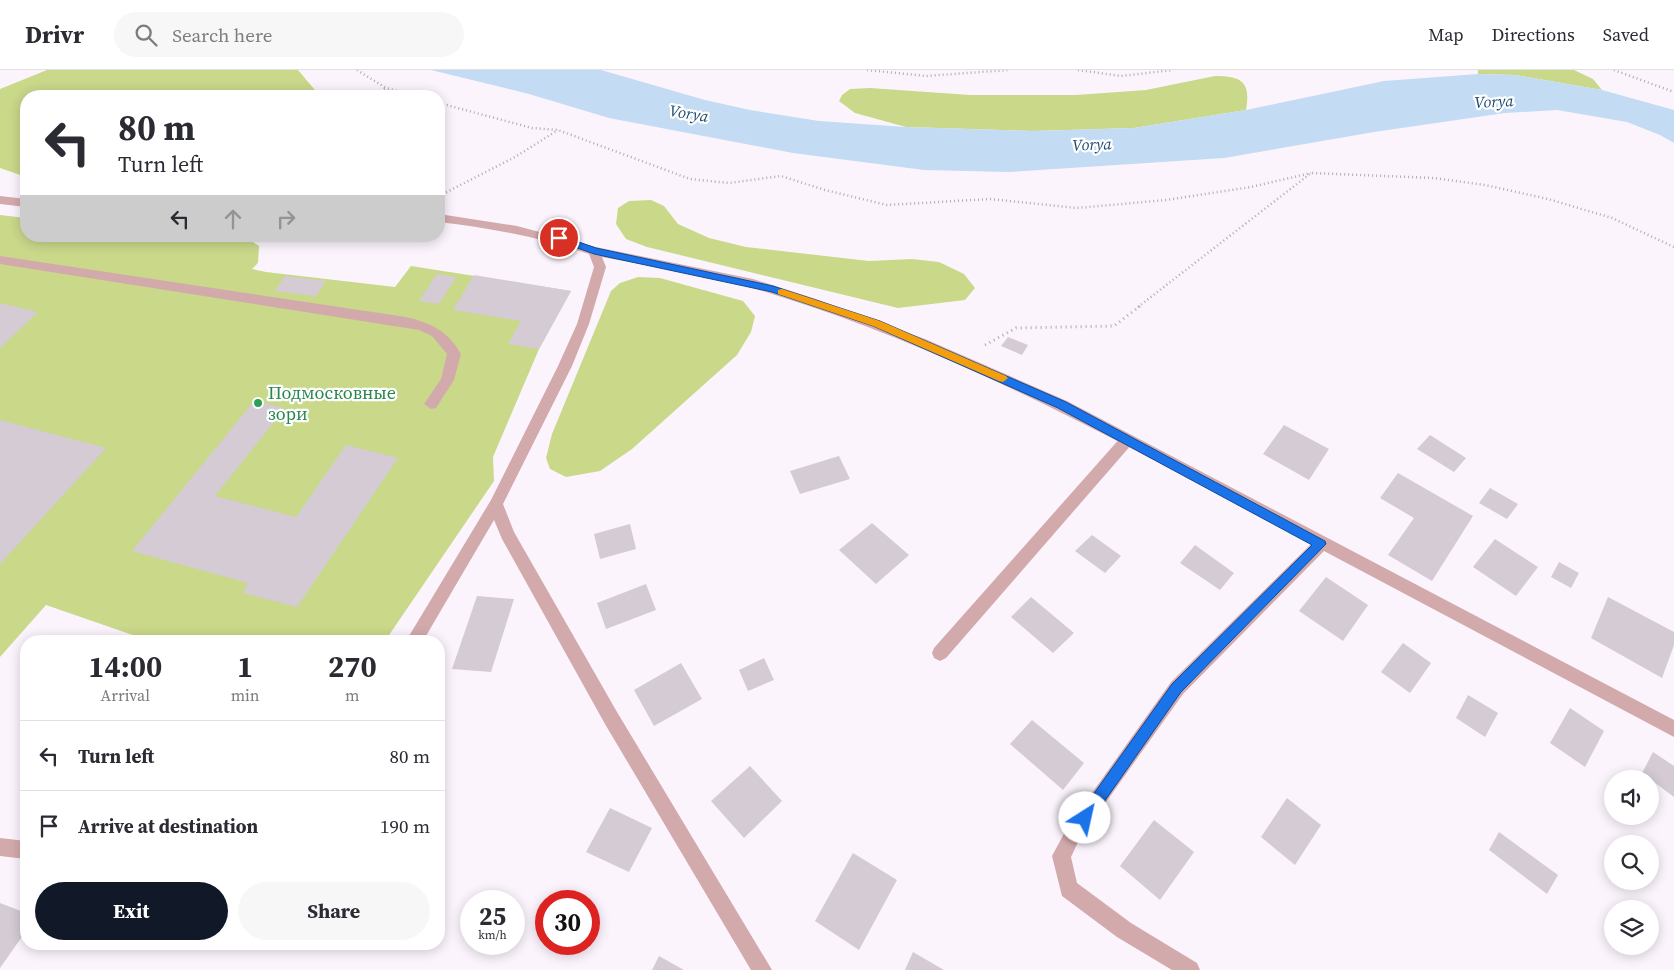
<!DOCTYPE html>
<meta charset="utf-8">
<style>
:root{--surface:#fff;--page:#f7f7f7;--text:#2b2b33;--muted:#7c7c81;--line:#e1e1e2;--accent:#111827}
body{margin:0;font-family:"Source Serif 4",serif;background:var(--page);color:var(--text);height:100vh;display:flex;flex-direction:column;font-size:19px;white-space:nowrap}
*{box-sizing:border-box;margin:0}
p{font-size:16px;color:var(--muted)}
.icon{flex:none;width:28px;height:28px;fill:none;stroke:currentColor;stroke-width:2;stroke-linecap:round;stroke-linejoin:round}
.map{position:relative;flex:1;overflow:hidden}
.panel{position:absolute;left:20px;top:565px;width:425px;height:315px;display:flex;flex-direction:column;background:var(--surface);border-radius:20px;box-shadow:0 2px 12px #0003}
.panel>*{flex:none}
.top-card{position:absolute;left:20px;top:20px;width:425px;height:152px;border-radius:20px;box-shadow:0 2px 12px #0003;background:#fff;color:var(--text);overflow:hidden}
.controls{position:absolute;left:1604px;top:700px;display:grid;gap:10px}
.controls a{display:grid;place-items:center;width:55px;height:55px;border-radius:50%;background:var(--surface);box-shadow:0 2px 12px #0003;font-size:25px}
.speed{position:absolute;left:460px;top:820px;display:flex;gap:10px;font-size:25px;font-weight:700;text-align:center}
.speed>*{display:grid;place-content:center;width:65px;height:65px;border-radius:50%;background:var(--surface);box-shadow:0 2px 12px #0003;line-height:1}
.speed small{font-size:12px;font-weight:400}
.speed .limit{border:8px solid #d22;background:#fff;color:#111}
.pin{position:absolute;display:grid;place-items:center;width:42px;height:42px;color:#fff;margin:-21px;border:2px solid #fff;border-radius:50%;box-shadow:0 1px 5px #0007}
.me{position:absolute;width:55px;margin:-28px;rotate:35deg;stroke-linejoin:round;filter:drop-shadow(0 0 4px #0008)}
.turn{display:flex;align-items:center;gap:18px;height:105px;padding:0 15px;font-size:22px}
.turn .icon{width:65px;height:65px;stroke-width:2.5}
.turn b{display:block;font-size:35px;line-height:42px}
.lanes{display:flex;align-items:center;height:48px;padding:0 15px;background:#0003;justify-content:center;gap:25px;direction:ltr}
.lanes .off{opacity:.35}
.eta{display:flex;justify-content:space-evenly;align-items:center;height:85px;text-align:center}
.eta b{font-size:30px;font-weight:700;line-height:35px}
.cta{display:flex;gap:10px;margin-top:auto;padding:10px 15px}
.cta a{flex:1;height:58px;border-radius:30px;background:var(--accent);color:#fff;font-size:20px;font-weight:700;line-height:58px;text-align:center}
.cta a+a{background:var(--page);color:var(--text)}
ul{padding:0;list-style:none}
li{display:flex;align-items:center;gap:15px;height:70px;padding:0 15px;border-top:1px solid var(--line)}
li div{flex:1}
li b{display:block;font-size:19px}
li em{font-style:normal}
header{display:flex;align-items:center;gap:30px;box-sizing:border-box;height:70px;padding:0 25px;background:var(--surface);border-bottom:1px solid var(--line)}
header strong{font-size:24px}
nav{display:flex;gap:28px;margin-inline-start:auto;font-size:18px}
.search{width:350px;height:45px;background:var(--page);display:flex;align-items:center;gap:12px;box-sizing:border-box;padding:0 18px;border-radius:28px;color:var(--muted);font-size:19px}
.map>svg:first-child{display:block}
.green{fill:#cad88a}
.water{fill:#c3dbf3}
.building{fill:#d4cbd4}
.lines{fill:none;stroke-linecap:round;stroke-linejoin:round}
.path-far1{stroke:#b0aab1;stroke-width:2.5;stroke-dasharray:1 3;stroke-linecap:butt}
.path{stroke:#b0aab1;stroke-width:3;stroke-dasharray:1 4;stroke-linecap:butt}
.lane{fill:#d3aaac;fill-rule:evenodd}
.street{fill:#d3aaac;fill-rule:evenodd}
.route{fill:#1a73e8;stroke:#114b97}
.slow{fill:#f59e0b}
.leisure-dot{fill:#2e9e5b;stroke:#fff;stroke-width:2}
.labels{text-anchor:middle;stroke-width:4.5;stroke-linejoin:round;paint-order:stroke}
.far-water-label{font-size:16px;font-style:italic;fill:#1c496f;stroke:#fff}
.leisure-label{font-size:18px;fill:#27864d;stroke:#fff;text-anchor:start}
</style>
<header>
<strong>Drivr</strong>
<div class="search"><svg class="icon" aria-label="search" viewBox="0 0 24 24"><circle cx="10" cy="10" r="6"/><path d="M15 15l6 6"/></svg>Search here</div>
<nav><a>Map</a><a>Directions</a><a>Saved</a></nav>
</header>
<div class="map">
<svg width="1674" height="900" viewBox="0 0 1674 900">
<rect width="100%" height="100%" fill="#fcf4fd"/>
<g class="green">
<polygon points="47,0 298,0 320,26 26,26 26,107 0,98 0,19"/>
<polygon points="1478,0 1574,0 1593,9 1602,20 1515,5 1478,4"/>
<path d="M 1215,6 C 1242,6 1251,12 1246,40 L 1134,58 L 1034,61 L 906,57 L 855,43 L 839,31 L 842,25 L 850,19 L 870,18 L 970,25 L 1076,25 L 1146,20 Z"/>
<polygon points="651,130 664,136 678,154 709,168 746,177 869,191 912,189 939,192 964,204 975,218 965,230 898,238 647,177 626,169 616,154 618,138 629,131"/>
<polygon points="0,145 26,148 26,166 244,166 259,176 258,193 252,199 266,202 395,217 411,196 571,221 539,279 493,387 494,411 385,571 150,571 46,535 0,587"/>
<polygon points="638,207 660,208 743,231 755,246 751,262 737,285 632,379 600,401 566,407 550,399 546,388 552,364 611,221 620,213"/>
</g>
<polygon class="water" points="431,0 601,0 705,30 750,40 819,51 906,57 1034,61 1134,58 1246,40 1384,11 1478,4 1515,5 1602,20 1674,40 1674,73 1660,65 1627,52 1557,40 1505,43 1374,62 1224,88 1009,102 924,100 793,83 609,48 529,24"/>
<g class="building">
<polygon points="437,204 456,207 439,234 419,231"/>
<polygon points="474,205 571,221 539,279 508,274 521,251 453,240"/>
<polygon points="285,206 326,211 316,226 275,221"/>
<polygon points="0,233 38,242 0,278"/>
<polygon points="1008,267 1028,275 1022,285 1001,276"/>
<polygon points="254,331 285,338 215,426 296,447 346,375 398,388 297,537 243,523 248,513 132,481"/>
<polygon points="0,350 106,378 0,494"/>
<polygon points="1284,355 1329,379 1309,410 1263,384"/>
<polygon points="1430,365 1466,388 1454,402 1417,379"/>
<polygon points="839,386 850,409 800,424 790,401"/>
<polygon points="1398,403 1473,446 1432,511 1388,485 1414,448 1380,428"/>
<polygon points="1490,418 1518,434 1507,449 1479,433"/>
<polygon points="872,453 909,485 876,514 839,480"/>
<polygon points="630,454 636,479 600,489 594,464"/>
<polygon points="1092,465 1121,486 1105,503 1075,481"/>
<polygon points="1495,469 1538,497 1516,526 1473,497"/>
<polygon points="1195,475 1234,503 1220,520 1180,493"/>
<polygon points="1559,492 1579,503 1571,518 1551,507"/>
<polygon points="1326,507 1368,535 1343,571 1299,541"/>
<polygon points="646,514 656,540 606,559 597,533"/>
<polygon points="477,526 514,529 491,602 452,599"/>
<polygon points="1031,527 1074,563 1053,583 1011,547"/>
<polygon points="1608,527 1674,562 1674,575 1662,608 1591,568"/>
<polygon points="1403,573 1431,593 1410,623 1381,602"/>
<polygon points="764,588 774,610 748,621 739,600"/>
<polygon points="681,593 702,629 654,656 634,620"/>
<polygon points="1468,625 1498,643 1485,667 1456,648"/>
<polygon points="1570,638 1604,661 1585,697 1550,673"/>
<polygon points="1032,650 1084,693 1063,720 1010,674"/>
<polygon points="1653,682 1674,696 1674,727 1650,709 1641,705"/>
<polygon points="750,696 782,731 744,768 711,731"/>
<polygon points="1287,728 1321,755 1295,795 1261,767"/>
<polygon points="610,738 652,758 629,802 586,782"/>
<polygon points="1154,750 1194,782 1160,830 1120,796"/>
<polygon points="1499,762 1558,805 1547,824 1489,780"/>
<polygon points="853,783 897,810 859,880 815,851"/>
<polygon points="0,833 26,843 26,861 0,898"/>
<polygon points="913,882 944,900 905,900"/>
<polygon points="659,886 684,900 652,900"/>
</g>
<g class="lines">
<g class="path-far1">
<polyline points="357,0 386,18 416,26"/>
<polyline points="867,0 926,6 1008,0"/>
<polyline points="1078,0 1121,6 1173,0"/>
<polyline points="1614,0 1674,22"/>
<polyline points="374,26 386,18"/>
<polyline points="439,33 532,58 558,60 690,109 729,113 781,106 825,120 887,135 990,129 1077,138 1166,130 1251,117 1311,103"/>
<polyline points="439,126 515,87 558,60"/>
<polyline points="1138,237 1311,103 1434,108 1485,115 1548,129 1612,148 1674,177"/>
</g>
<polyline class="path" points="985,275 1016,258 1114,256 1140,236"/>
<g class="lane">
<path d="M 0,186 L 406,247 C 431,253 448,261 461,284 L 454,310 L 436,338 L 431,339 L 424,334 L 441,309 L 447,284 L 432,266 L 419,260 L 0,194 Z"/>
<polygon points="1127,364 1132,366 1134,370 1132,374 946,588 940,591 934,588 932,583 934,578 1122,366"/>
</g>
<g class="street">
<polygon points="0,126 26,129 26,137 0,134"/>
<path d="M 439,144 L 517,156 L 596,177 L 753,209 L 816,229 L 925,269 L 1067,331 L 1674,650 L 1674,667 L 1324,481 L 1183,624 L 1079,770 L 1071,787 L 1077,813 L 1131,853 L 1197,893 L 1200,900 L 1172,900 L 1117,867 L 1062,826 L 1052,786 L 1067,758 L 1171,612 L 1311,474 C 1135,380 964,283 772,224 C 717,206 659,198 602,187 L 606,197 L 589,254 L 572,296 L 503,434 L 514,462 L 617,642 L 772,900 L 751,900 L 605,654 L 502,469 L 494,450 L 423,571 L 406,571 L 491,430 L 558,296 L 577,254 L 594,197 L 589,184 C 540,167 490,158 439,152 Z"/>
<polygon points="0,768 26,771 26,789 0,786"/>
</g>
</g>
<polygon class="route" points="559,165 596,178 773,216 880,251 1066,332 1325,471 1326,474 1181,622 1090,752 1085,754 1080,752 1078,748 1080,743 1172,614 1312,475 1058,338 873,256 772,222 594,184 556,170 555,168"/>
<polygon class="slow" points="782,219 880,251 1006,306 1008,308 1003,312 999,311 873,256 778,224 778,220"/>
<circle class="leisure-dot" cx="258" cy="333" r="5"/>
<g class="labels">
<g class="far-water-label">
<text transform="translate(1494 31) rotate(-3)" y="6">Vorya</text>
<text transform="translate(689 43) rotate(9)" y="6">Vorya</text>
<text transform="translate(1092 74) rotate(-2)" y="6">Vorya</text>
</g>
<g class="leisure-label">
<text x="268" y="329">Подмосковные<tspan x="268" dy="21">зори</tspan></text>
</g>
</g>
</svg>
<div class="controls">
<a><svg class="icon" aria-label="sound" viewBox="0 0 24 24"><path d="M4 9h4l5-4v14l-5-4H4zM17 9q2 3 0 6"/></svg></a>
<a><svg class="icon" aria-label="search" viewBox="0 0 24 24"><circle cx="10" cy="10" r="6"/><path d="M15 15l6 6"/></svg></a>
<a><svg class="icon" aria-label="layers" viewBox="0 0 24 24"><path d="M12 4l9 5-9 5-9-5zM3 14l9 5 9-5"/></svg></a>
</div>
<div class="speed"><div>25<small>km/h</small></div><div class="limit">30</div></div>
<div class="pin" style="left:559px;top:168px;background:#d93025"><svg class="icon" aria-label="arrive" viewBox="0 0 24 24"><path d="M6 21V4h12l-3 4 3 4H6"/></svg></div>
<svg class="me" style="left:1085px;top:748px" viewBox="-20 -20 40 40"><circle r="19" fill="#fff"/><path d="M0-13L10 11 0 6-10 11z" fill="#1a73e8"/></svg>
<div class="top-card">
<div class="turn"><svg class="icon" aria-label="left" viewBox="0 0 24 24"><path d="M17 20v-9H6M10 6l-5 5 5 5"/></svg><div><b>80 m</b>Turn left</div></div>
<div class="lanes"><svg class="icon" aria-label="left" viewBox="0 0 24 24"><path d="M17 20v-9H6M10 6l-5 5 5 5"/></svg><svg class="icon off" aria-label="ahead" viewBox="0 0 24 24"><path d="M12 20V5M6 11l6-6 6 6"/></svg><svg class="icon off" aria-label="right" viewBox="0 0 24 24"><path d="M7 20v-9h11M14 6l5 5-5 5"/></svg></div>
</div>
<section class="panel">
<div class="eta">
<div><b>14:00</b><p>Arrival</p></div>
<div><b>1</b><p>min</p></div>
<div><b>270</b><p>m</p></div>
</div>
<ul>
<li><svg class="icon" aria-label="left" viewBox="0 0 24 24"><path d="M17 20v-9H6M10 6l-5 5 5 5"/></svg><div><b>Turn left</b></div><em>80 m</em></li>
<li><svg class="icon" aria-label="arrive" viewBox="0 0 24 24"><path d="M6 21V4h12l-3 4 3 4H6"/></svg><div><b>Arrive at destination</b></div><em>190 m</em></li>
</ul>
<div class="cta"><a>Exit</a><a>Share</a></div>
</section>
</div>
